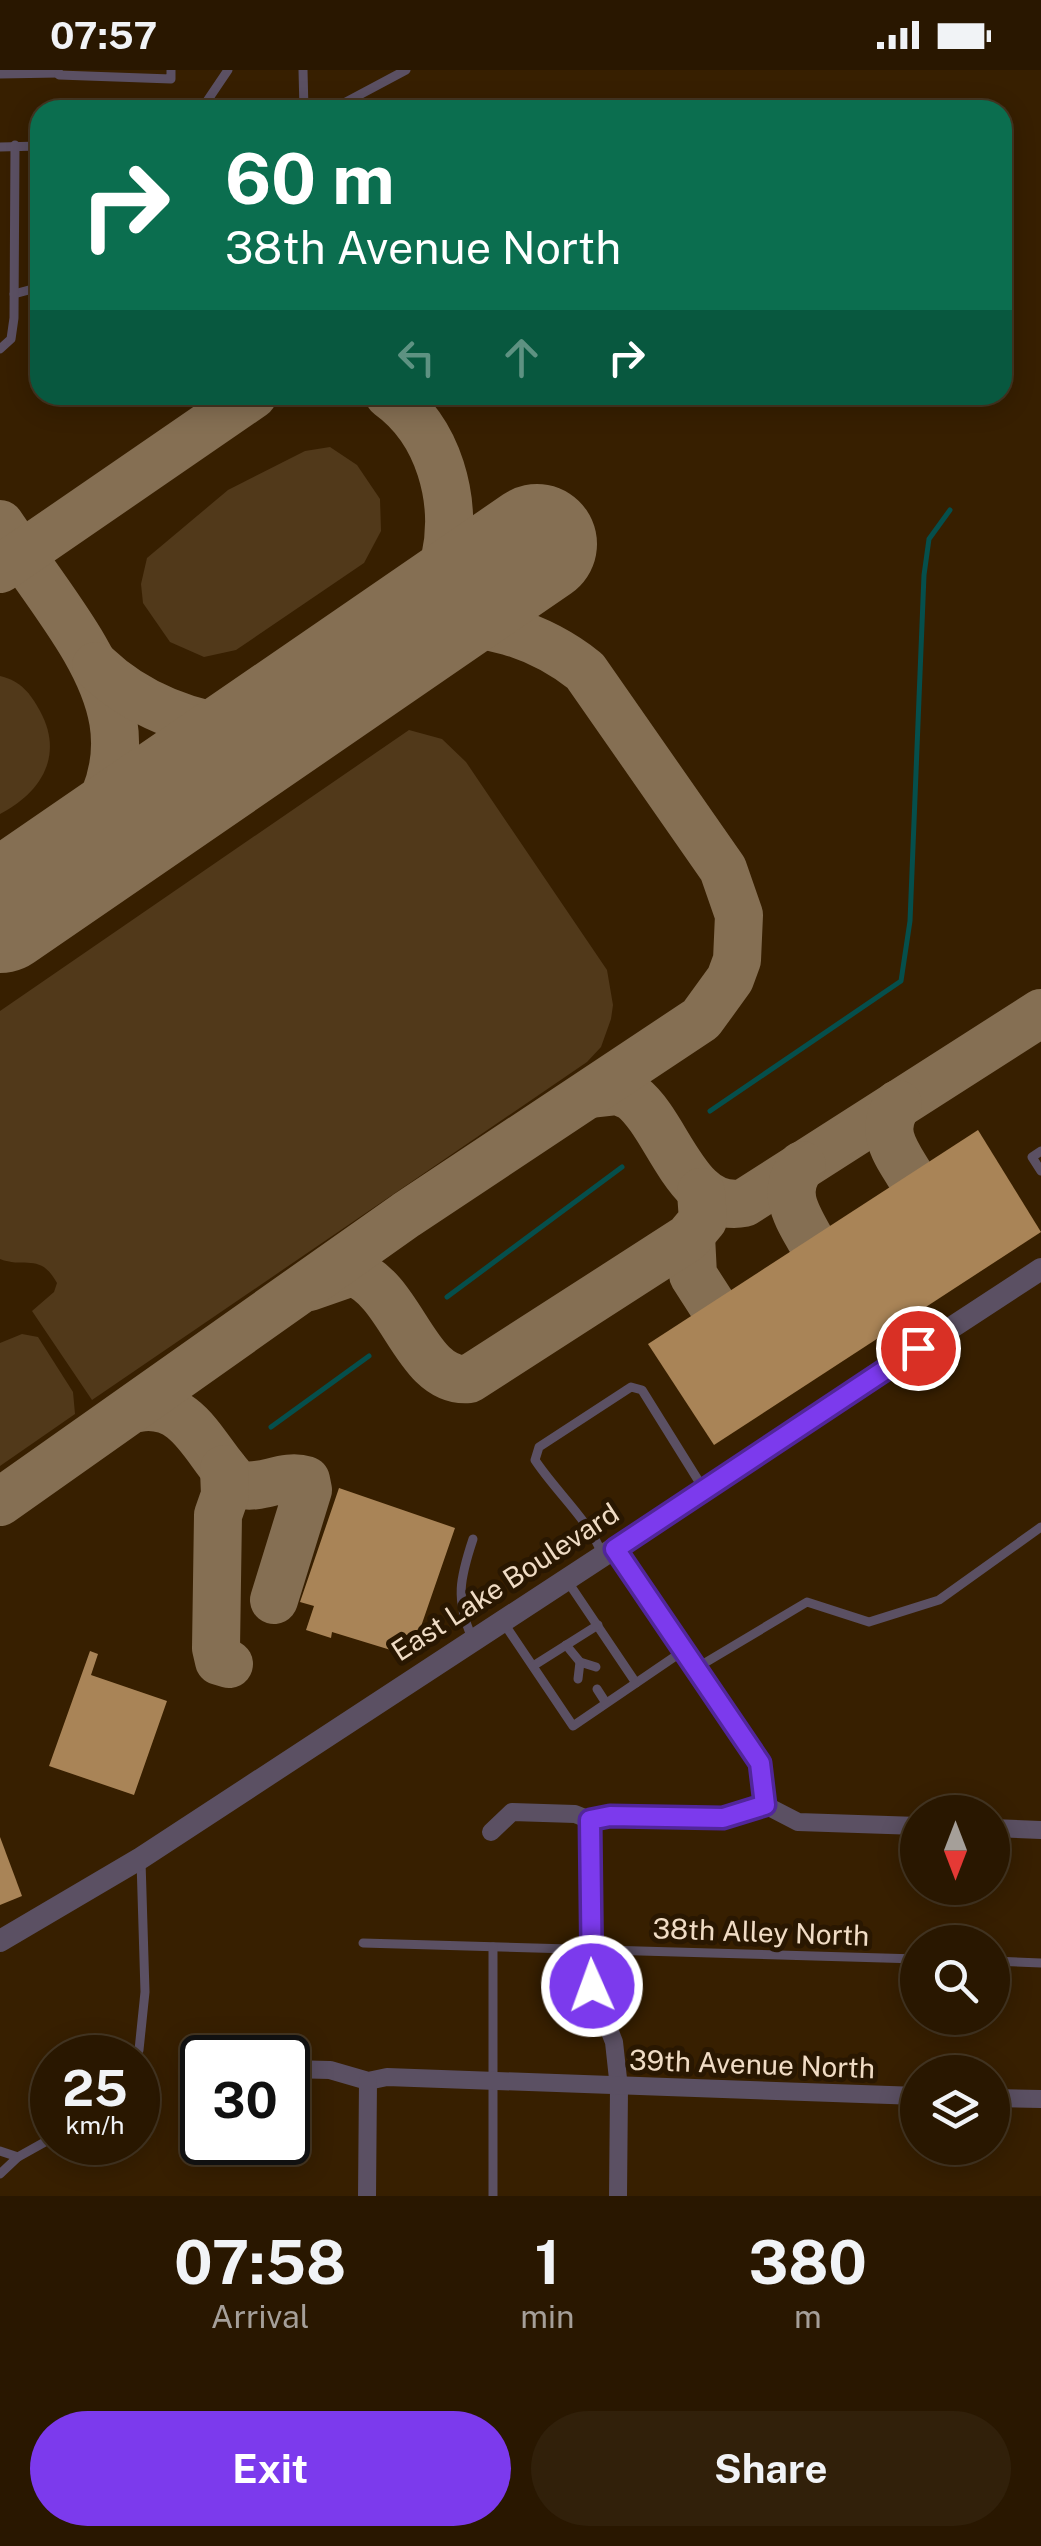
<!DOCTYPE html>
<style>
:root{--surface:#291700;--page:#31200a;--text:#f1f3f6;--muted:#a59f99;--line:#453622;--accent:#7c3aed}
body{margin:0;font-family:"Public Sans",sans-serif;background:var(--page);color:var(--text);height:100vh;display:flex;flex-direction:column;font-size:38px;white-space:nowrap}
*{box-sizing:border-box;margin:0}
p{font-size:32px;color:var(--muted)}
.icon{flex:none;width:55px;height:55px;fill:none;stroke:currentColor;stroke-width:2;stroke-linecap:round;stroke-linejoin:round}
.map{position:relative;height:2126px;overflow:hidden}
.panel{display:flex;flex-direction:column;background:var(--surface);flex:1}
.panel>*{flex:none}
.banner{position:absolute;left:30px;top:30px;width:982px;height:305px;border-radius:30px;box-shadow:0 5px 25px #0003,0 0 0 2px var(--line);background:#0b6e4f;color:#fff;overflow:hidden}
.needle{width:65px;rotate:180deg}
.buttons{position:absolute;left:900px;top:1725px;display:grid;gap:20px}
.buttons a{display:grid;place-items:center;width:110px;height:110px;border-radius:50%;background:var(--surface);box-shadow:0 5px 25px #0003,0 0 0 2px var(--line);font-size:50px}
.speed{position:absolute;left:30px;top:1965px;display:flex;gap:20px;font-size:50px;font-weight:700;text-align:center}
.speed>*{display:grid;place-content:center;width:130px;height:130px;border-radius:50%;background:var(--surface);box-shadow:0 5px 25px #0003,0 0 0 2px var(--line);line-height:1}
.speed small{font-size:25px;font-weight:400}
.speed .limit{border:5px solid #111;border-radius:15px;background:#fff;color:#111}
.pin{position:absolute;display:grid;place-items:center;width:85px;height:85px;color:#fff;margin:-42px;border:5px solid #fff;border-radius:50%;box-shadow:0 2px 10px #0007}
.me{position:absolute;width:110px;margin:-55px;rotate:358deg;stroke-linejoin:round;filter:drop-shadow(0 0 8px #0008)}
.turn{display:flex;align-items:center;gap:35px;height:210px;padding:0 30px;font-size:45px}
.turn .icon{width:130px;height:130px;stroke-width:2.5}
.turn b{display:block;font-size:70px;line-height:85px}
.lanes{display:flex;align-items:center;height:95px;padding:0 30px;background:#0003;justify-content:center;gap:50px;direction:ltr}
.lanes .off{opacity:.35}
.eta{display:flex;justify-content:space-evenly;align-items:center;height:170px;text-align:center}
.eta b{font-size:60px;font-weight:700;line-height:70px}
.button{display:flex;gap:20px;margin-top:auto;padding:20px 30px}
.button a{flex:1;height:115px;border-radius:60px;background:var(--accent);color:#fff;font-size:40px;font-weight:700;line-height:115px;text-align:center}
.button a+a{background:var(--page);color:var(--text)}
.status{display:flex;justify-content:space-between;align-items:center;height:70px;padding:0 50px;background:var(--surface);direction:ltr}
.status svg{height:28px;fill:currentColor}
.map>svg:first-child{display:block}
.green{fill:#51391a}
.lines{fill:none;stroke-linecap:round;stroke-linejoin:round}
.stream{stroke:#054f4c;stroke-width:5}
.taxiway{stroke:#856f53;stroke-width:48}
.runway{stroke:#856f53;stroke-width:120}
.building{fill:#a98457}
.service{stroke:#5b5063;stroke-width:9}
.minor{stroke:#5b5063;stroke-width:18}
.tertiary{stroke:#5b5063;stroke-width:22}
.route-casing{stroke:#51269a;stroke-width:25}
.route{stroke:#7c3aed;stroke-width:18}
.labels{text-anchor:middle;stroke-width:10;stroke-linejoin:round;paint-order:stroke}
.street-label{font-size:28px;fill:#f0dcc5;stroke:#291701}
</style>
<div class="status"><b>07:57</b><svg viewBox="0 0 49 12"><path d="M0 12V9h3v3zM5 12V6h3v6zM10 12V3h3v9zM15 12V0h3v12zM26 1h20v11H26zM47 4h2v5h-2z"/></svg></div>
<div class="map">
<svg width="1041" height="2126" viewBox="0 0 1041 2126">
<rect width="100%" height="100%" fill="#371f00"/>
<g class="green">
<polygon points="330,377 357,395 380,429 381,461 364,493 236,580 204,587 170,572 143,533 141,514 147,488 228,420 305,381"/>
<path d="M 0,606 C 21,611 30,623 40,641 C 64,685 42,722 0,744 Z"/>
<path d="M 409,660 L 442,669 L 466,692 L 607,900 L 613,935 L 611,949 L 601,977 L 587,992 L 92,1330 L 32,1241 L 54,1222 L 57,1213 C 40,1182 26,1199 0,1189 L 0,941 Z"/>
<polygon points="22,1264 38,1267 73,1322 75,1344 0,1396 0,1273"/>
</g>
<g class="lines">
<g class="stream">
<polyline points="710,1041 901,911 910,851 924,505 929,469 950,440"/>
<polyline points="447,1227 622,1097"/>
<polyline points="271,1357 369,1286"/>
</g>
<g class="taxiway">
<path d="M 389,325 C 439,361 458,430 445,489 C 440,512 428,534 419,555"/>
<path d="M 0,454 C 90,588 184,670 43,813"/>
<polyline points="0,499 253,325"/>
<path d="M 96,596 C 141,639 200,658 262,663"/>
<path d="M 591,1024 L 618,1021 L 632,1027 C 669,1056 686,1144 744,1133 L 1041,943"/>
<path d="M 898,1034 C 879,1060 895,1081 909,1104"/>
<path d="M 802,1095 C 781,1121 796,1144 810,1169"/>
<polyline points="691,1166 693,1205 711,1233"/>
<path d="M 309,1217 L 352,1202 C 403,1219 415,1314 469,1309 L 688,1168 L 703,1150 L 701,1122"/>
<path d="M 138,1338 C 190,1329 205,1383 237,1414 C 262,1421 282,1403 306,1410 L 308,1420 L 274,1530"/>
<polyline points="224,1399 225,1425 218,1445 216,1578 219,1591 229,1594"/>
<path d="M 0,1432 L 406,1145 L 701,949 L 730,909 L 737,890 L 739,845 L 723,799 L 585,601 C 537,563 485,550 424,551"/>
</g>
<polyline class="runway" points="0,843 537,474"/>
</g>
<g class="building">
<polygon points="978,1060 1041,1162 714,1375 648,1274"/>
<polygon points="339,1418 455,1458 417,1568 399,1563 394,1581 332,1562 331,1568 306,1560 314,1536 300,1532"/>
<polygon points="90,1581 98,1584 91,1605 167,1631 134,1725 49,1696"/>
<polygon points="0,1767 22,1826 0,1835"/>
</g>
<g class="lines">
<g class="service">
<polyline points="303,0 304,40"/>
<polyline points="0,4 59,3"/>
<polyline points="59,5 171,9 171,0"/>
<polyline points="201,40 228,0"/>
<polyline points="331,40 406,0"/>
<polyline points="0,77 40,76"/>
<polyline points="14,224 40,217"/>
<polyline points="0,279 11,269 14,248 15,75"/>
<polyline points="1041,1081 1032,1087 1041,1101"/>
<path d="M 602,1484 C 589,1450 556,1422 535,1390 L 539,1377 L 631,1317 L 642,1320 L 703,1418"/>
<polyline points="568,1512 636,1613"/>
<polyline points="503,1552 573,1656 683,1581"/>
<path d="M 472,1568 C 455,1529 460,1508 473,1469"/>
<polyline points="566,1575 580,1592 596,1597"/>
<polyline points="533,1596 598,1555"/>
<polyline points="698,1597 807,1532 869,1552 939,1530 1041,1457"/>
<polyline points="578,1609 580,1592"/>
<polyline points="597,1619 606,1633"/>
<polyline points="363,1873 918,1889"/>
<polyline points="493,1877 493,2126"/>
<polyline points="992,1891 1041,1893"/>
<polyline points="134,1988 139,1980 145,1922 141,1791"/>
<polyline points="0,2081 18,2087"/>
<polyline points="0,2104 18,2087 52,2068"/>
</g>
<g class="minor">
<polyline points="615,1479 761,1693 765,1735"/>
<polyline points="590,1750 592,1916 614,1972 619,2018 618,2126"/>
<polyline points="992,1758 1041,1760"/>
<polyline points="491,1762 512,1742 575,1744 590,1750 609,1746 723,1748 765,1735 798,1752 918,1756"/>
<polyline points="190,1997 202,1997"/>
<polyline points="288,1999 330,2000 368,2011 387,2007 918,2026"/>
<polyline points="992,2028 1041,2029"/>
<polyline points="367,2126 368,2011"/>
</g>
<polyline class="tertiary" points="0,1871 141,1788 1041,1199"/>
</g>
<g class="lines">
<g class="route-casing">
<polyline id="route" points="592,1916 590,1750 610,1746 723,1748 765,1735 760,1693 615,1479 918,1278"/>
</g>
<use href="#route" class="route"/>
</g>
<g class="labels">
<g class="street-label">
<text transform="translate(505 1512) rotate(-33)" y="10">East Lake Boulevard</text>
<text transform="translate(761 1862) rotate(2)" y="10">38th Alley North</text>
<text transform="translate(752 1994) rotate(2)" y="10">39th Avenue North</text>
</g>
</g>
</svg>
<div class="buttons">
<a><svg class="needle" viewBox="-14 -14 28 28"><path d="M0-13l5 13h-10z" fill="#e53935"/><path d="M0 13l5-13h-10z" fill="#a59f99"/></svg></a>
<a><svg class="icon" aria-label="search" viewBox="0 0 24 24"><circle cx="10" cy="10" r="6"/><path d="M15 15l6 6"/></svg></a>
<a><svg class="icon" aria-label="layers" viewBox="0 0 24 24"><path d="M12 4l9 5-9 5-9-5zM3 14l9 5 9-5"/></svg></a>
</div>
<div class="speed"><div>25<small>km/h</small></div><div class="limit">30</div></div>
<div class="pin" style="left:918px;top:1278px;background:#d93025"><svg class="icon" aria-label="arrive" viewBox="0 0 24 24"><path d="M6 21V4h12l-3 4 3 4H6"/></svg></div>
<svg class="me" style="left:592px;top:1916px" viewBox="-20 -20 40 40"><circle r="17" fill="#7c3aed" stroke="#fff" stroke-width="3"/><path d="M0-11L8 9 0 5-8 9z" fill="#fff"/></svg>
<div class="banner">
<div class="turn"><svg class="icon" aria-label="right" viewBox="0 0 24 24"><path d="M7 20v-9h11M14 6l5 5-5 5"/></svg><div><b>60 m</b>38th Avenue North</div></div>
<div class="lanes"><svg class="icon off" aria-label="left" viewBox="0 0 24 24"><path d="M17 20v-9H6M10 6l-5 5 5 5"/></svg><svg class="icon off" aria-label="ahead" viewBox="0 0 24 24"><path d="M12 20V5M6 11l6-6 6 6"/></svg><svg class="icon" aria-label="right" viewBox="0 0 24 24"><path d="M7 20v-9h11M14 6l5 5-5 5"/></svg></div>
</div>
</div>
<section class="panel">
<div class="eta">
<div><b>07:58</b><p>Arrival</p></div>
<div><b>1</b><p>min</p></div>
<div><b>380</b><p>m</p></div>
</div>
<div class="button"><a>Exit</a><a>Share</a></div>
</section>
